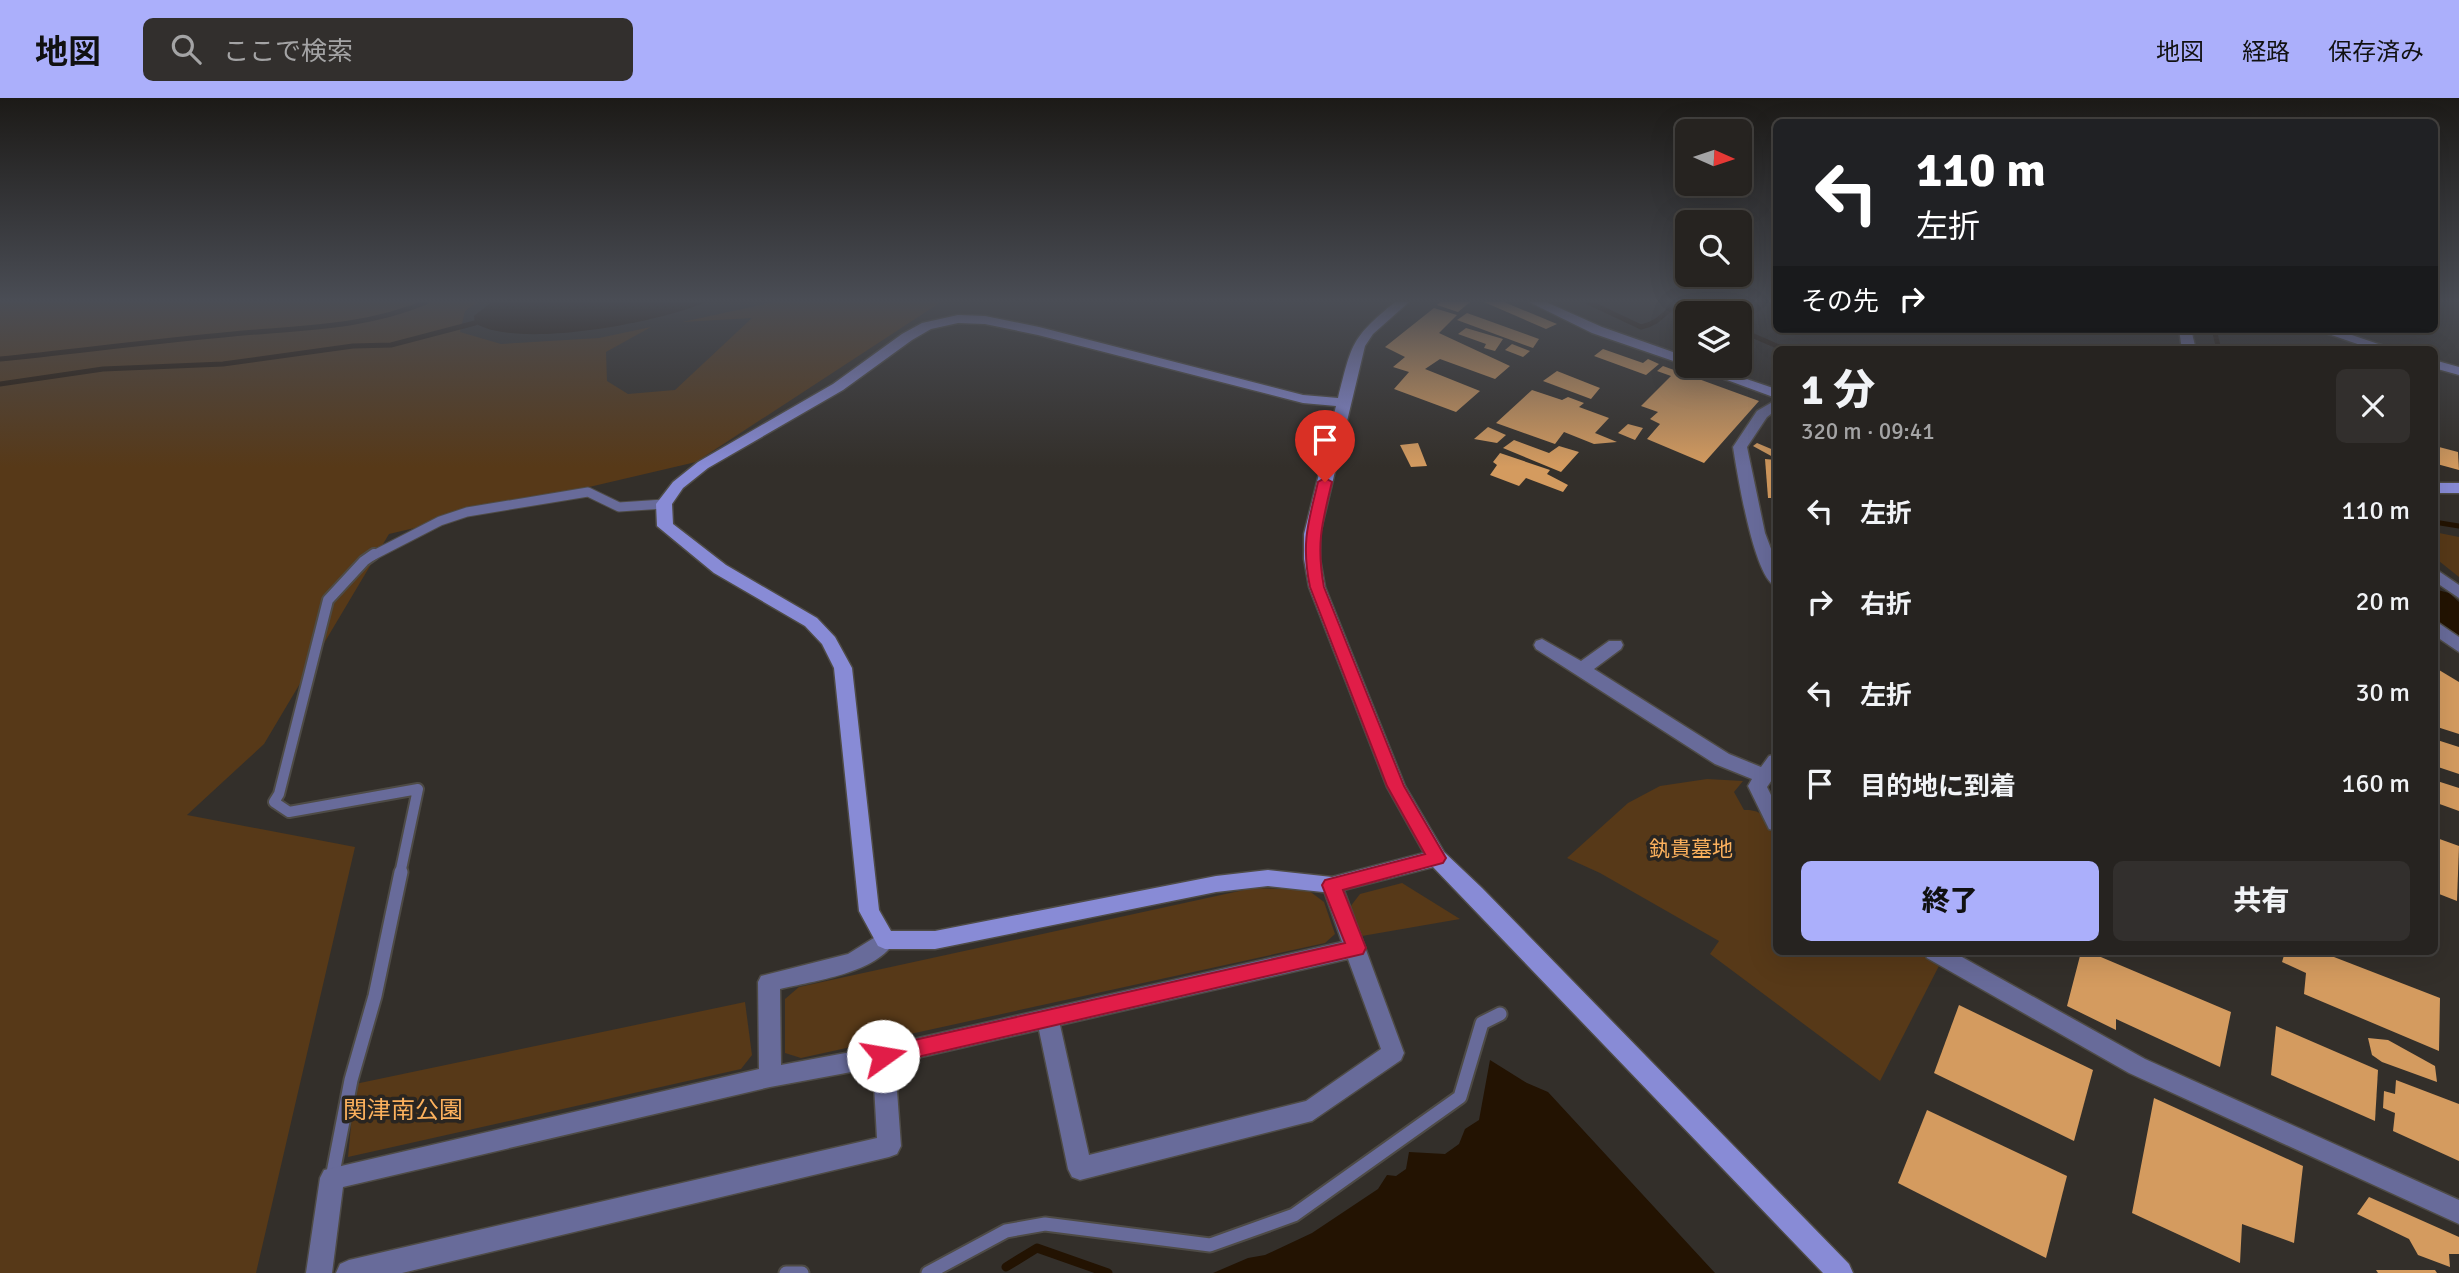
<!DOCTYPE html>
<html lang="ja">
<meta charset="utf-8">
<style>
:root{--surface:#262320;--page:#322f2d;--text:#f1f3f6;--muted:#a4a4a5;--line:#42403e;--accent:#abaffb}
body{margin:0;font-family:Signika,"Noto Sans JP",sans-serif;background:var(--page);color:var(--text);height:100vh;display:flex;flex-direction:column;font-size:26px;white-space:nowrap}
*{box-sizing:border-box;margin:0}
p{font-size:23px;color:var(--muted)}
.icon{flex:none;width:38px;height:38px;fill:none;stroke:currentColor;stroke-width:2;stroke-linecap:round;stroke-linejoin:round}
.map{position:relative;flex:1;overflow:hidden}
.sheet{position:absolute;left:1773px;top:248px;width:665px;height:609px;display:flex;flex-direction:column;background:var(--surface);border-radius:10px;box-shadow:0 7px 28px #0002,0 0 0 2px var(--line)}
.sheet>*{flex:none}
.guide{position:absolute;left:1773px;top:21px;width:665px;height:214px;border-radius:10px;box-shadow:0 7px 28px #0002,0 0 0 2px var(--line);background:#202124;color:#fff;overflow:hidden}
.needle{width:46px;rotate:93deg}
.fabs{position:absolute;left:1675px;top:21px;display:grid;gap:14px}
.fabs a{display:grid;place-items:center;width:77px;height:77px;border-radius:10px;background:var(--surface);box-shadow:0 7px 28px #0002,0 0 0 2px var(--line);font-size:35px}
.pin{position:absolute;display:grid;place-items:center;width:60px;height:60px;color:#fff;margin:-72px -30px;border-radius:50% 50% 50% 0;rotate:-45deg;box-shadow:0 0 7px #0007}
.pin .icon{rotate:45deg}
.me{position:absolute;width:77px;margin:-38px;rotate:77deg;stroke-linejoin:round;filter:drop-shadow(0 0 5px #0008)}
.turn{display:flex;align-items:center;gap:24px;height:147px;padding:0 28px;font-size:32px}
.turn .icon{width:91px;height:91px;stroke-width:2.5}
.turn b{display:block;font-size:49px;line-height:60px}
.then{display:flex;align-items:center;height:66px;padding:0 28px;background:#0003;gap:14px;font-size:26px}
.round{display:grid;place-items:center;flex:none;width:74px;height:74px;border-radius:10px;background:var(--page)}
.overview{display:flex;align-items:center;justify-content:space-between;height:119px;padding:0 28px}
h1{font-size:42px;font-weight:800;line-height:52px}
.primary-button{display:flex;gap:14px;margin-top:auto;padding:14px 28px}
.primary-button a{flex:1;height:80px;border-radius:10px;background:var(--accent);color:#111;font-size:28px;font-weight:800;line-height:80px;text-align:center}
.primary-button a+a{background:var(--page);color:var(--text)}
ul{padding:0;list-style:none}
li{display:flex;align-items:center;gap:21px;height:91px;padding:0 28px}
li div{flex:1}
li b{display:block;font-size:26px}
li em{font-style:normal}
header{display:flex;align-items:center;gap:42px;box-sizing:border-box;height:98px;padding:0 35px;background:var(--accent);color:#111}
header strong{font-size:33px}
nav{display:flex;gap:38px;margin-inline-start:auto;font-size:24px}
.search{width:490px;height:63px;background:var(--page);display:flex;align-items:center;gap:18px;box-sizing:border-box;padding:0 24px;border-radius:10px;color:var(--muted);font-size:26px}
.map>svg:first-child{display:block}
.green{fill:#573918}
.water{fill:#231302}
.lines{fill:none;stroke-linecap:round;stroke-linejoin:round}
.stream-far1{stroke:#231302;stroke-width:5}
.stream{stroke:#231302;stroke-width:9}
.river{fill:#231302;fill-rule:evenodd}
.building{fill:#d49b5f}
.lane-far2-casing{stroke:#4e4b46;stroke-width:11}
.lane-far1-casing{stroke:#4e4b46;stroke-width:14}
.lane-casing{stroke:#4e4b46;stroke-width:17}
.street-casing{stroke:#4e4b46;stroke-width:3}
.secondary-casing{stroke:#4e4b46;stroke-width:3}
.lane-far2{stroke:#686b9a;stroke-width:9}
.lane-far1{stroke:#686b9a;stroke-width:10}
.lane{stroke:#686b9a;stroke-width:13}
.street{fill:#686b9a;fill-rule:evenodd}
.secondary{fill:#888bd6;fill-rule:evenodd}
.route{fill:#e11d48;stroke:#92132f;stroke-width:2}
.labels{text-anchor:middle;stroke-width:7;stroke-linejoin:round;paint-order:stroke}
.park-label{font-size:21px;fill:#fcb15d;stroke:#292521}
.near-park-label{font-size:24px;fill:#fcb15d;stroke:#292521}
</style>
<header>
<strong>地図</strong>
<div class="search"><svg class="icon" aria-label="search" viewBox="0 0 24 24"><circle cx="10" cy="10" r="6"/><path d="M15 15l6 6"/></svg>ここで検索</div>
<nav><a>地図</a><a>経路</a><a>保存済み</a></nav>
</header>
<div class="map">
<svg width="2459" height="1175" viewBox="0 0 2459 1175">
<rect width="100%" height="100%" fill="#332f2a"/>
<g class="green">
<polygon points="0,204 478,204 465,213 460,234 501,246 599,240 651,229 606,254 607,283 628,296 675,292 752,220 682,224 774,204 941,204 696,364 389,436 264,646 187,717 355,749 256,1175 0,1175"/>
<polygon points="2434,434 2459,439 2459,479 2434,459"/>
<path d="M 1707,681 L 1743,683 L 1734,694 L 1744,712 C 1761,711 1768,720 1776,734 L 1776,854 L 1928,854 L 1942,862 L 1880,983 L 1710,856 L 1719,843 L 1600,775 L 1567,760 L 1628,705 L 1660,688 Z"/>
<polygon points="1402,785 1460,821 1362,838 1350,809 1360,796"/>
<polygon points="1253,790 1308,792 1324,804 1335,836 1325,845 801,960 785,955 785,901 799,889"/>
<polygon points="745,904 752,957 741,971 348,1059 355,986"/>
</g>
<g class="water">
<path d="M 492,204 L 706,204 C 661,224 517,252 475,225 L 474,218 Z"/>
<polygon points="1490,962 1527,985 1548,994 1715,1175 1213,1175 1248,1160 1265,1157 1312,1135 1378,1091 1387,1077 1396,1078 1406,1071 1409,1054 1445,1056 1459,1046 1465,1031 1479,1022"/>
</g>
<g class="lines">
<g class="stream-far1">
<path d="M 1588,204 L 1641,229 C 1673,222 1663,196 1703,215"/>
<polyline points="2214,231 2219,252"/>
<polyline points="1740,232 1786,252"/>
<path d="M 0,261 C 78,253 155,243 233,236 C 298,230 365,230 426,204"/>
<polyline points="0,286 103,271 223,266 353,248 391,247 475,225"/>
<polyline points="2434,424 2459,428"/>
</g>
<polyline class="stream" points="1006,1169 1037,1150 1108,1175"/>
<polygon class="river" points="2434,491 2449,495 2459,504 2459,539 2444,535 2434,527"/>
</g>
<g class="building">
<polygon points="1440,204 1470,204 1458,214 1437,207"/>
<polygon points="1484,204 1504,204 1557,226 1546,231"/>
<polygon points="1434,210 1457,217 1439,235 1510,268 1495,281 1440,261 1425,271 1480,293 1456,314 1394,291 1409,274 1393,269 1405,259 1385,249"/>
<polygon points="1467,215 1539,241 1533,250 1457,222"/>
<polygon points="1466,230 1503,241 1495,253 1484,250 1486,246 1458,236"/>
<polygon points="1512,246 1530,253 1523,259 1505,252"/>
<polygon points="1603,251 1643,265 1648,261 1659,266 1646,277 1594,258"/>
<polygon points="1663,268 1759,303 1704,365 1647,341 1660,326 1650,321 1658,314 1641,308 1671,278 1657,273"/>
<polygon points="1557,273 1600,290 1591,301 1543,283"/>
<polygon points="1532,292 1562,302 1568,299 1584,305 1579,309 1609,320 1595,335 1617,344 1594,346 1564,334 1555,346 1496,325"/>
<polygon points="1628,326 1643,330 1635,342 1618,335"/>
<polygon points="1488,329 1506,337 1497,345 1474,341"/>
<polygon points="1514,342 1549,355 1559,348 1579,354 1561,374 1503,350"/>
<polygon points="1418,345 1427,368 1411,369 1400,347"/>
<polygon points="1757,345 1776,353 1776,357 1773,359 1753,348"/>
<polygon points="2439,349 2458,354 2459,372 2437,366"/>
<polygon points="1500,355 1550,372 1547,376 1568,387 1563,394 1526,380 1519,388 1490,377 1497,367 1493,364"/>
<polygon points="1765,361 1776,362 1776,400 1768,400"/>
<polygon points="2434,569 2459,584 2459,636 2434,628"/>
<polygon points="2434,641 2459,649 2459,676 2438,669 2439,662 2434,661"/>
<polygon points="2434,682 2459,690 2459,713 2434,704"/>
<polygon points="2434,739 2459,748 2457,803 2434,794"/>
<polygon points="2081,854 2089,854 2231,914 2220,969 2116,921 2116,932 2067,908"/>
<polygon points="2285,854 2321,854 2440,900 2439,953 2304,896 2306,875 2282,864"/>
<polygon points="1959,907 2093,972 2074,1043 1934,975"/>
<polygon points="2276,928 2378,972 2375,1023 2271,977"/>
<polygon points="2368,940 2388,942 2435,968 2437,984 2382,964 2372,957"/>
<polygon points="2396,982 2459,1006 2459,1063 2393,1033 2395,1015 2383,1010 2384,993 2395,996"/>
<polygon points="2154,1000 2303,1068 2294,1145 2242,1126 2240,1165 2132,1115"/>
<polygon points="1927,1012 2067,1078 2046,1160 1898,1085"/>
<polygon points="2369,1099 2459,1139 2459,1156 2449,1156 2450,1169 2418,1157 2409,1141 2357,1116"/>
<polygon points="2376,1172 2435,1172 2437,1175 2378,1175"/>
</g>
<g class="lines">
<g class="lane-far2-casing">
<polyline id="lane-far2" points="372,458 440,423 467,414 588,394 619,409 664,406"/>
</g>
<g class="lane-far1-casing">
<polyline id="lane-far1" points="374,456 364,463 328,502 279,696 274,704 289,714 418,691 400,776"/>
</g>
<g class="lane-casing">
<g id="lane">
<polyline points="332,1080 351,982 375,898 401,774"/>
<polyline points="786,1175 802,1175"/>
<polyline points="928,1175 1006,1133 1045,1126 1210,1147 1294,1117 1460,999 1482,925 1500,916"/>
</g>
</g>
<g class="street-casing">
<g id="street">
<path d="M 1776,302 L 1776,312 L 1767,319 L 1747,349 L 1765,435 L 1776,464 L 1776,488 C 1754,482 1737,373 1733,349 L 1757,313 Z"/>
<polygon points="2434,470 2459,487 2459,500 2434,483"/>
<polygon points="2434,522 2459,539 2459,554 2434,537"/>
<polygon points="1542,541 1581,563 1609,543 1621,543 1623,547 1621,551 1594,571 1729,656 1761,669 1769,658 1776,656 1776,676 1767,689 1776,707 1776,733 1769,731 1748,688 1752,681 1715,666 1536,551 1534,547 1536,543"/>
<path d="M 1332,779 L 1339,781 L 1342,787 L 1404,955 L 1401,962 L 1312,1023 L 1080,1082 L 1072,1079 L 1068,1071 L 1039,932 L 895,965 L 901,1048 L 897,1056 L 889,1059 L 402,1175 L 336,1175 L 340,1166 L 349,1162 L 877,1040 L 873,970 L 770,989 L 343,1089 L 332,1175 L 306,1175 L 320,1080 L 324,1072 L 759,971 L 758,884 L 761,878 L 848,856 L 885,833 L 892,836 L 895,842 C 879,875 813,883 780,891 L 781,967 L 883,948 L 1342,844 L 1322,787 L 1325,781 ZM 1348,861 L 1381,951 L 1306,1003 L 1089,1057 L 1060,927 Z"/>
<polygon points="1924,854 1953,854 2145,961 2459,1102 2459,1126 2129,975 1927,860"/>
</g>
</g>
<g class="secondary-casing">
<g id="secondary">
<path d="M 1395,204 L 1409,204 L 1373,236 L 1365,248 L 1320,436 L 1320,461 L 1325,489 L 1405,688 L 1444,754 L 1482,790 L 1849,1166 L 1853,1175 L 1823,1175 L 1433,769 L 1332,795 L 1268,788 L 1216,794 L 935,851 L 885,851 L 878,848 L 859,813 L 834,570 L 822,546 L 805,528 L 714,475 L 657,428 L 656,406 L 673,384 L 698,364 L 833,286 L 902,236 L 922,225 L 958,217 L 985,218 L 1039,229 L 1303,297 L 1338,300 C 1352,246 1350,241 1395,204 ZM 958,225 L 985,226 L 1038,237 L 1303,305 L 1336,308 L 1304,436 L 1304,461 L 1309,489 L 1387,689 L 1424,755 L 1332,779 L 1268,772 L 1216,778 L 935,833 L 891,833 L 879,812 L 852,570 L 835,539 L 817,520 L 726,467 L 673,426 L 672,406 L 683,390 L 708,370 L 843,292 L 912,242 L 931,231 Z"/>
<polygon points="1529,204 1546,204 1602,229 1687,259 1688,268 1592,235"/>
<polygon points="2179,231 2191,231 2196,252 2182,252"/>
<polygon points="2314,231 2334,231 2396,252 2375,252"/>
<polygon points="2434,262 2459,269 2459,277 2434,270"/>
<polygon points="1689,268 1708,268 1776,291 1776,300"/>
<rect x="2434" y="385" width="25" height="10"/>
</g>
</g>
<use href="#lane-far2" class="lane-far2"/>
<use href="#lane-far1" class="lane-far1"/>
<use href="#lane" class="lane"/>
<use href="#street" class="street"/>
<use href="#secondary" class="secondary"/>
</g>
<linearGradient id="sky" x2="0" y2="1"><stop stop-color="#1c1a17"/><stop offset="0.55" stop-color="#4a4d55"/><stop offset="1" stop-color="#4a4d55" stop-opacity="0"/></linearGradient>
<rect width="2459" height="369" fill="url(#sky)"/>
<path class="route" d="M 1325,380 L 1332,384 C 1322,425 1316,446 1324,489 L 1404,688 L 1446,760 L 1443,765 L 1343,792 L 1366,850 L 1363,856 L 883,967 L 876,964 L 873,958 L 876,951 L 883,949 L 1345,845 L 1322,787 L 1325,782 L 1425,756 L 1387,688 L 1310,489 C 1301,446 1308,425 1318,384 Z"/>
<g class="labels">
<g class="park-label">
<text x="1691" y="758">釻貴墓地</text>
</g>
<g class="near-park-label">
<text x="403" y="1020">関津南公園</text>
</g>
</g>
</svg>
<div class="fabs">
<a><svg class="needle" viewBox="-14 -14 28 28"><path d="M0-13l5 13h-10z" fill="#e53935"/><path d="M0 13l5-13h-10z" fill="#a4a4a5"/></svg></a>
<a><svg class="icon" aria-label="search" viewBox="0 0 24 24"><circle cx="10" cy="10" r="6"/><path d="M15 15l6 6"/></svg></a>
<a><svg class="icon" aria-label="layers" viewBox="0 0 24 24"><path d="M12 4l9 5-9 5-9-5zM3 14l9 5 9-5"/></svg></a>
</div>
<div class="pin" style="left:1325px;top:384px;background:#d93025"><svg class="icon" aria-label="arrive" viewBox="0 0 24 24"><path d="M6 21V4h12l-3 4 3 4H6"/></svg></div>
<svg class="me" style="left:883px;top:958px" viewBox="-20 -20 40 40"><circle r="19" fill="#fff"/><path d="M0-13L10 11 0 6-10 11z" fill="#e11d48"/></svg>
<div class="guide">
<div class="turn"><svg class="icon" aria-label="left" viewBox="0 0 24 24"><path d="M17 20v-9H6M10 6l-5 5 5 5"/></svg><div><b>110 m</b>左折</div></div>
<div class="then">その先<svg class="icon" aria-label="right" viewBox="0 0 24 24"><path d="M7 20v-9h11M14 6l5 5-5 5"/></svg></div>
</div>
<section class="sheet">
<div class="overview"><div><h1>1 分</h1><p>320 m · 09:41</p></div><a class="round"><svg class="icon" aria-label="close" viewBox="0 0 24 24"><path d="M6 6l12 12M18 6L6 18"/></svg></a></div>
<ul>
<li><svg class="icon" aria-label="left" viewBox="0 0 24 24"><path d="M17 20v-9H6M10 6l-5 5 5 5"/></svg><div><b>左折</b></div><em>110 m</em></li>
<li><svg class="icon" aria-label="right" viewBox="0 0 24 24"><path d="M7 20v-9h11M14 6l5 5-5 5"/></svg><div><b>右折</b></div><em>20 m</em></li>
<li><svg class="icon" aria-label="left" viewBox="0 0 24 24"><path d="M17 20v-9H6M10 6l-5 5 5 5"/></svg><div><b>左折</b></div><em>30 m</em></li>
<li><svg class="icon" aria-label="arrive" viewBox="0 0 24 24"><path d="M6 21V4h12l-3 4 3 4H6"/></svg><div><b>目的地に到着</b></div><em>160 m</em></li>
</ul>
<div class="primary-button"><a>終了</a><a>共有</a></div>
</section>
</div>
